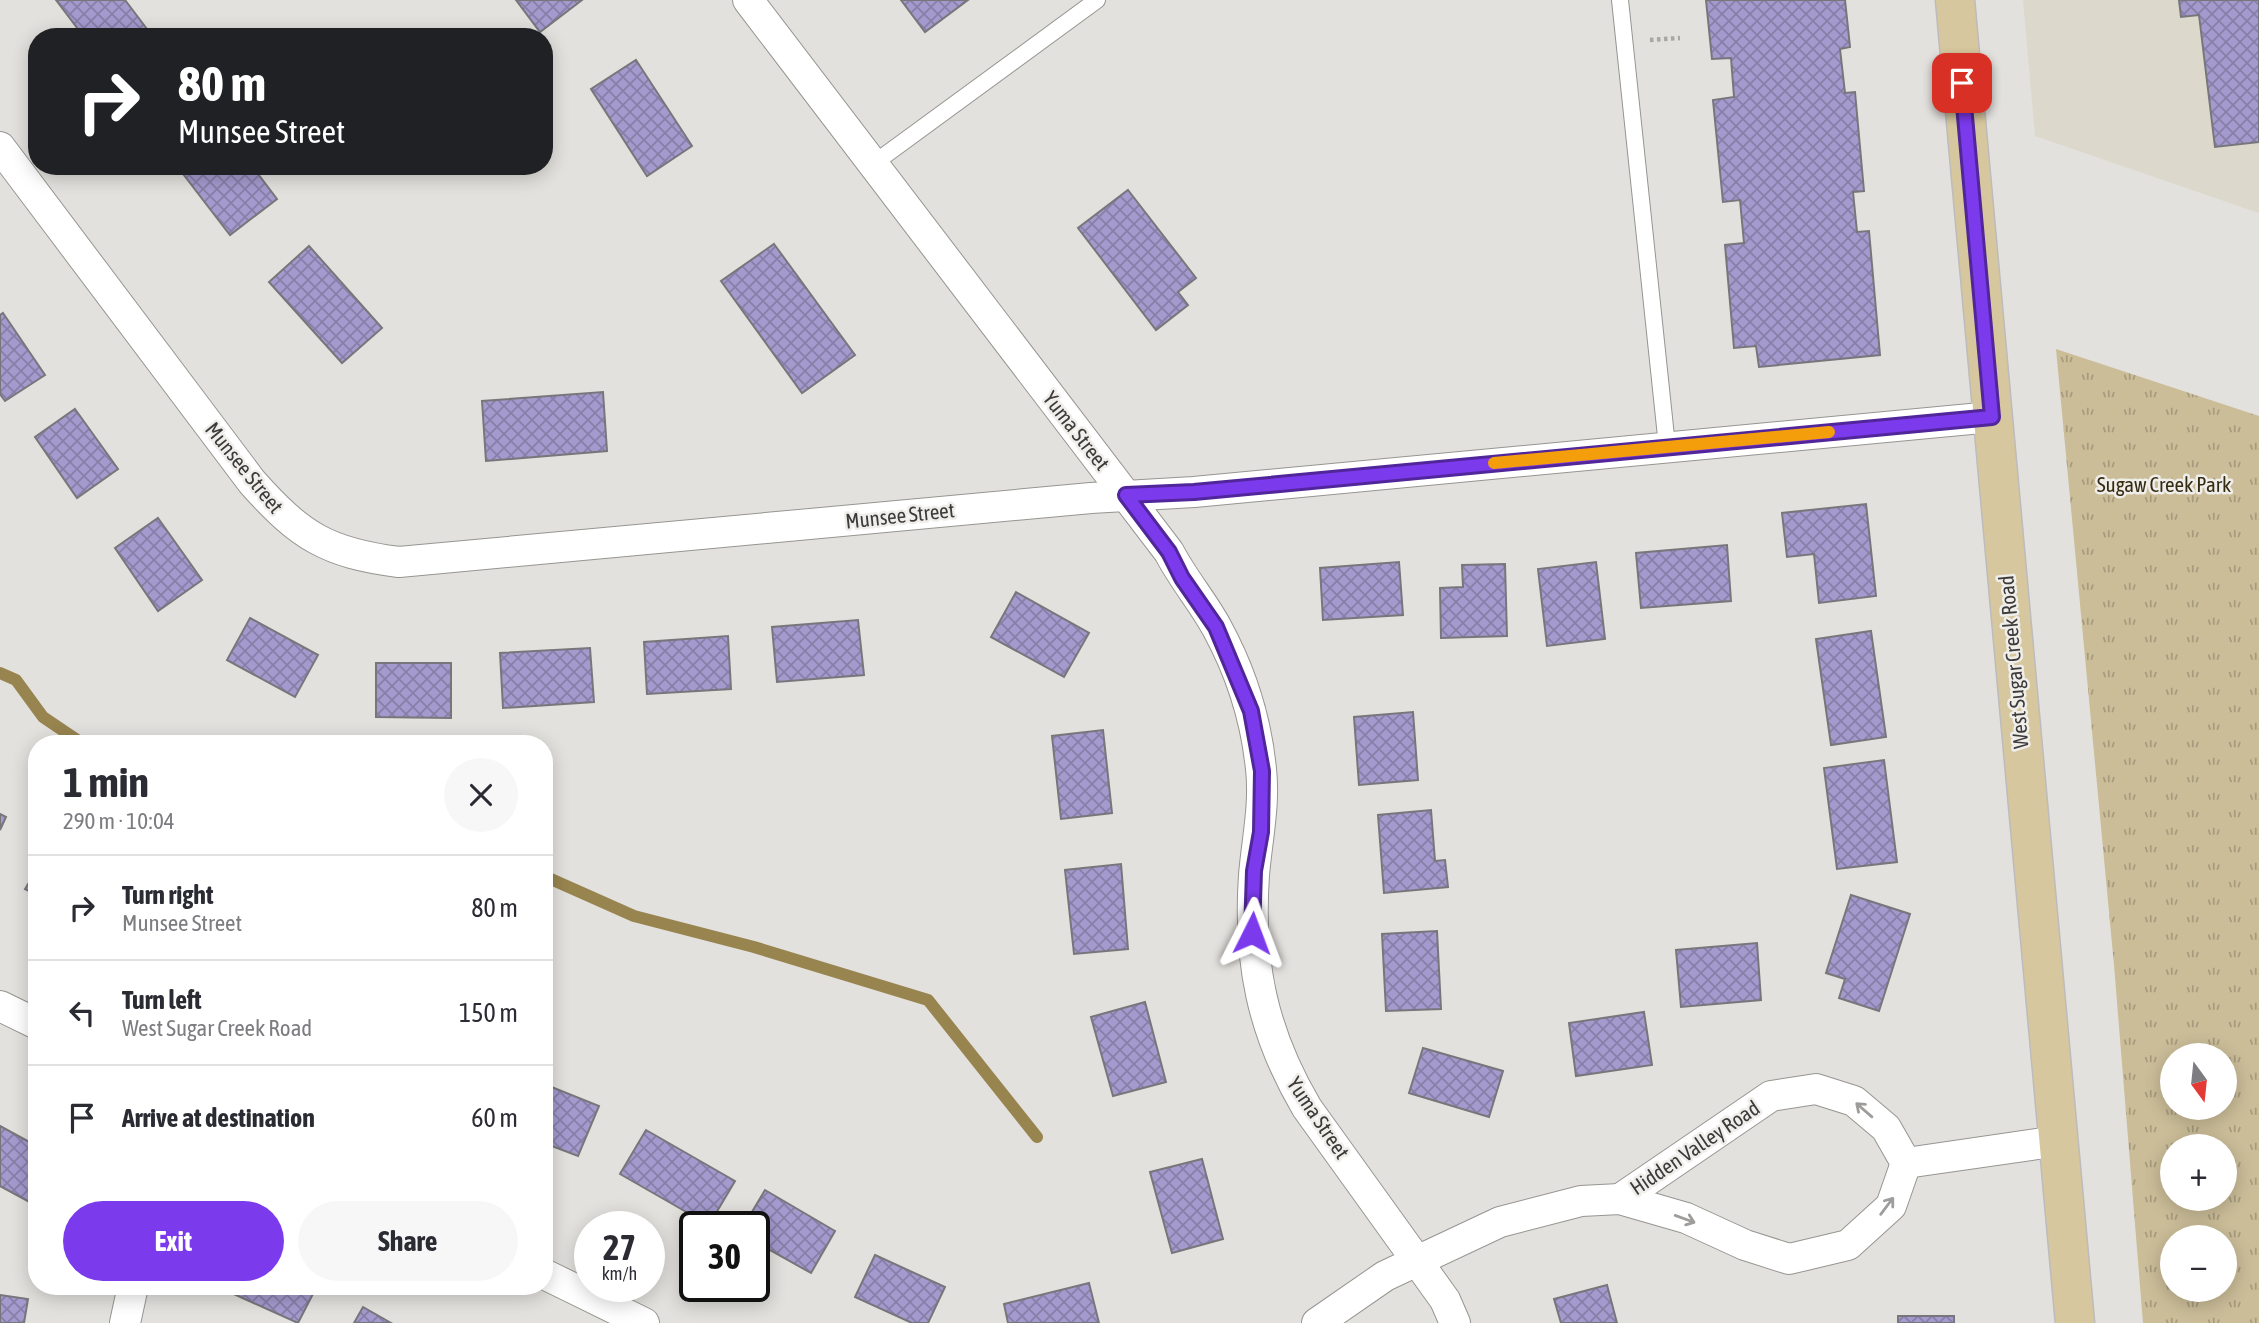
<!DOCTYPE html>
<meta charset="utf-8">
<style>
:root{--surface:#fff;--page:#f7f7f7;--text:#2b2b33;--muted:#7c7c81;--line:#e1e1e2;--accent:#7c3aed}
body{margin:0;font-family:"Asap Condensed",sans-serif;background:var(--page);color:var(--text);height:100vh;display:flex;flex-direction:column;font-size:26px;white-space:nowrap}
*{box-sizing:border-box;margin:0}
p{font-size:23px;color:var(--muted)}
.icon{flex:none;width:38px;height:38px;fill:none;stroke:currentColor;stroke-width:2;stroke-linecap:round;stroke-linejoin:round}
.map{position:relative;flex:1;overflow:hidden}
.panel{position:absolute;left:28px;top:735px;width:525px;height:560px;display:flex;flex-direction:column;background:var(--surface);border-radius:28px;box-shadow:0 4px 18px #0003}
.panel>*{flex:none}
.guide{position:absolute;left:28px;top:28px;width:525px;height:147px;border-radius:28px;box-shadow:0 4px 18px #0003;background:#202124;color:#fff;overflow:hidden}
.needle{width:46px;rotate:165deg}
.fabs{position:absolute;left:2160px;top:1043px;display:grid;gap:14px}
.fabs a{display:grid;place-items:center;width:77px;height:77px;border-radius:50%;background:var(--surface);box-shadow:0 4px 18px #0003;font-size:35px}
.speed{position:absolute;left:574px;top:1211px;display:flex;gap:14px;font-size:35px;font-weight:700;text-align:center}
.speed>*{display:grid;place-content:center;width:91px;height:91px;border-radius:50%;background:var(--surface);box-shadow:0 4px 18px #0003;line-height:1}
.speed small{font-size:18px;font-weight:400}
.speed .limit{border:4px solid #111;border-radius:10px;background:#fff;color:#111}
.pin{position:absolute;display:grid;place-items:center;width:60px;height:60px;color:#fff;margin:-30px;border-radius:14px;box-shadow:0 4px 10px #0006}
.me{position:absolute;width:77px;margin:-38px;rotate:3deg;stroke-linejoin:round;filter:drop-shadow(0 0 5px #0008)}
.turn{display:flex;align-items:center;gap:24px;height:147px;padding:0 35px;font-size:32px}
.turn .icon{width:91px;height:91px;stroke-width:2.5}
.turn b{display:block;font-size:49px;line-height:60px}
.round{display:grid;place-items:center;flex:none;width:74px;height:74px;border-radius:37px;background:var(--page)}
.overview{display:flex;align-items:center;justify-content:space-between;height:119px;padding:0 35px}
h1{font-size:42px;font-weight:700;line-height:52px}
.cta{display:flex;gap:14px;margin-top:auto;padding:14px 35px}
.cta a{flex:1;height:80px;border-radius:42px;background:var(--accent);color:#fff;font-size:28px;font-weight:700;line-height:80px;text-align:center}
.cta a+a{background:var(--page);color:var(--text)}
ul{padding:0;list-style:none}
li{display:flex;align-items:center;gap:21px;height:105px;padding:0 35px;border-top:2px solid var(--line)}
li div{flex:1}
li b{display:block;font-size:26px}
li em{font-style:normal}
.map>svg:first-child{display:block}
.built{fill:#dcd8cc}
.park{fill:url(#park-tufts);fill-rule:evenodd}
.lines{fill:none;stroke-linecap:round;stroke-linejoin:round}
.stream{stroke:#98844f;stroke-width:12}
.building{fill:url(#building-cross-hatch);stroke:#77777b;stroke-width:2}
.service-casing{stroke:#969591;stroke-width:18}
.minor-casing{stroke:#969591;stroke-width:32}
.primary-casing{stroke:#bdbcbc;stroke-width:41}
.path{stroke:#a9a7a4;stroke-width:4.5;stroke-dasharray:3.5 3.5;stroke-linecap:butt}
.service{stroke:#fff;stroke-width:16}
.minor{stroke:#fff;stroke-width:30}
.primary{stroke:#d7c79e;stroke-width:38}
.oneway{stroke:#9e9d9c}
.route-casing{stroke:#51269a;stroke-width:18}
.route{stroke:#7c3aed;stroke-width:12}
.slow{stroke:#f59e0b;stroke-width:12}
.labels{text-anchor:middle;stroke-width:5;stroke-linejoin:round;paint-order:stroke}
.street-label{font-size:21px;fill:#3c3b39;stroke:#f0eeea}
.park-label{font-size:21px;fill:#342b11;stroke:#f0eeea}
</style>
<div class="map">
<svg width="2259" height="1323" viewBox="0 0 2259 1323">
<defs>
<pattern id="park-tufts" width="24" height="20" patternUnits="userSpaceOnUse" patternTransform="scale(1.75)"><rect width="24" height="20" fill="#cbbd98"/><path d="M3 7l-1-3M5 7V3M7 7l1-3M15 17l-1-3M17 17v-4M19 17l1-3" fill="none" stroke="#a69b7d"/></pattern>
<pattern id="building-cross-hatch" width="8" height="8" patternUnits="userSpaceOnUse" patternTransform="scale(1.75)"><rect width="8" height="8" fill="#a49ace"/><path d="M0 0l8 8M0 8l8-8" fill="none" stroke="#877fa8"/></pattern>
</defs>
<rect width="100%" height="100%" fill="#e3e1dd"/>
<polygon class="built" points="2023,0 2259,0 2259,213 2035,136"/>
<path class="park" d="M 2056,349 L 2259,416 L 2259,1323 L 2143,1323 L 2114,965 ZM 2172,1055 L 2224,1055 L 2224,1108 L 2172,1108 ZM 2172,1146 L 2224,1146 L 2224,1199 L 2172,1199 ZM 2172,1237 L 2224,1237 L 2224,1290 L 2172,1290 Z"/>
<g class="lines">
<g class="stream">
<polyline points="0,673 16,680 43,717 83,744"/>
<polyline points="544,876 634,916 754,947 928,1000 1037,1137"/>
</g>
</g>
<g class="building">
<polygon points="56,0 125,0 150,33 145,37 84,37"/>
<polygon points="516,0 582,0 540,32"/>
<polygon points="901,0 968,0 925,32"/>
<polygon points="1706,0 1845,0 1850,47 1840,49 1845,93 1855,92 1864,191 1853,192 1857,232 1869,231 1880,355 1759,367 1756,346 1734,348 1725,245 1744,243 1740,200 1723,202 1713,100 1734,97 1731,58 1712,59"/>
<polygon points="2179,0 2259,0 2259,142 2215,147 2199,15 2181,17"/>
<polygon points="636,60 692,146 647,176 591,89"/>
<polygon points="177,166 252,166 277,199 230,235"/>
<polygon points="1128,190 1196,278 1178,292 1188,305 1156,330 1078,228"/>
<polygon points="774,244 855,355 802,393 721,281"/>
<polygon points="309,246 382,328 342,363 269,282"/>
<polygon points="3,313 45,375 5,401 0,394 0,315"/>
<polygon points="603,392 607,451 486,461 482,401"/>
<polygon points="75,409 118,469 77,498 35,437"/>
<polygon points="1866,504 1876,596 1819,603 1814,554 1787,557 1782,513"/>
<polygon points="158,518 202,580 158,611 115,548"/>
<polygon points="1727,545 1731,601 1641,608 1636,553"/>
<polygon points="1399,562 1403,615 1323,620 1320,568"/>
<polygon points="1596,562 1605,639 1547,646 1538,569"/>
<polygon points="1505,564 1507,636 1441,638 1440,588 1463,587 1462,565"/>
<polygon points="1016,592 1089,633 1064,677 991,637"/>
<polygon points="250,618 318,655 295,697 227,660"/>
<polygon points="858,620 864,675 777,682 772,627"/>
<polygon points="1871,631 1886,737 1831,745 1816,639"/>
<polygon points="728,636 731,689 647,694 644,642"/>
<polygon points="590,648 594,702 503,708 500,653"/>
<polygon points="376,663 451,663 451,718 376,717"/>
<polygon points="1413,712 1418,780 1359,785 1354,717"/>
<polygon points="1103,730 1112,813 1061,819 1052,736"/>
<polygon points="1884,760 1897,862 1837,869 1824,768"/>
<polygon points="1431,810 1435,861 1445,860 1448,887 1384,893 1378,815"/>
<polygon points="0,814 6,817 0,830"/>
<polygon points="1121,864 1128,949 1074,954 1065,870"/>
<polygon points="37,869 37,895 25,889"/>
<polygon points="1851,895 1910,914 1879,1011 1839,998 1845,979 1826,973"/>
<polygon points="1437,931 1441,1009 1386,1011 1382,934"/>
<polygon points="1757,943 1761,1000 1681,1007 1676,950"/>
<polygon points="1145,1002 1166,1082 1113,1096 1091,1017"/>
<polygon points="1644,1012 1652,1065 1576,1076 1569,1023"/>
<polygon points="1423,1048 1503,1071 1489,1117 1409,1093"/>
<polygon points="544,1084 599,1106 578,1156 544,1143"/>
<polygon points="0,1126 37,1146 37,1206 0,1186"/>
<polygon points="646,1130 735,1181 709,1225 620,1174"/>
<polygon points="1202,1159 1223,1239 1172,1253 1150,1172"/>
<polygon points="765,1190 835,1231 811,1273 754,1241 754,1227 743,1227"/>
<polygon points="875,1255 945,1287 928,1323 912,1323 855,1297"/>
<polygon points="1089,1283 1099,1323 1008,1323 1004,1304"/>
<polygon points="1607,1285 1617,1323 1561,1323 1554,1299"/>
<polygon points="229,1286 317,1286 298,1323 227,1291"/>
<polygon points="0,1295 28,1299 24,1323 0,1323"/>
<polygon points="363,1307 391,1323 354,1323"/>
<rect x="1898" y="1316" width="56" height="7"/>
</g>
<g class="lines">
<g class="service-casing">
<g id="service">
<polyline points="1620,0 1667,446"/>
<polyline points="873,164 1097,0"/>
</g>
</g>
<g class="minor-casing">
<g id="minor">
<path d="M 748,0 L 1169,552 C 1183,579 1203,602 1217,628 C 1241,672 1256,719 1261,769 C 1265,805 1257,839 1254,875 C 1248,962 1262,1032 1307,1108 L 1417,1261 L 1445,1300 L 1455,1323"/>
<path d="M 0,147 L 252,482 C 300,536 327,553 399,562 L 1091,498 L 1194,492 L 1992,417"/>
<polyline points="0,1006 37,1024"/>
<polyline points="1906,1163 2058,1141"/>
<polyline points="1620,1199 1771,1096 1816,1089 1854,1101 1886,1128 1906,1163"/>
<polyline points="544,1274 644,1323"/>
<polyline points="125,1323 133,1286"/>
<polyline points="1317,1323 1385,1276 1500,1222 1581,1201 1620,1199 1686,1218 1745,1245 1789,1259 1848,1245 1891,1206 1906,1163"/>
</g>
</g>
<g class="primary-casing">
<polyline id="primary" points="1955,0 2075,1323"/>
</g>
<polyline class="path" points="1650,40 1680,38"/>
<use href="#service" class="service"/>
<use href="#minor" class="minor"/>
<use href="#primary" class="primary"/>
</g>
<defs><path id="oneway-shaft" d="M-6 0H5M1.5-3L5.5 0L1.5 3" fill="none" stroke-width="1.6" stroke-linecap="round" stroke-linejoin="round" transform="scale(1.75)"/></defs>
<g class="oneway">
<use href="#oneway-shaft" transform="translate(1864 1110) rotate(-139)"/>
<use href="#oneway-shaft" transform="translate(1887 1206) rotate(-53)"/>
<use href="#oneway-shaft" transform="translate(1685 1219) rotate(20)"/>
</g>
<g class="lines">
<g class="route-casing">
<polyline id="route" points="1252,933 1254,871 1261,832 1262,771 1251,711 1216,627 1182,578 1169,552 1126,495 1194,492 1992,417 1962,83"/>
</g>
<use href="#route" class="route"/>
<polyline class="slow" points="1494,463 1829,432"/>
</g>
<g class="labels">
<g class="street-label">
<text transform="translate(1076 431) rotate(52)" y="7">Yuma Street</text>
<text transform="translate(244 468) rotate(51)" y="7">Munsee Street</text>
<text transform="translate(900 516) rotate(-6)" y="7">Munsee Street</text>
<text transform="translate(2014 662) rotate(-95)" y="7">West Sugar Creek Road</text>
<text transform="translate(1318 1118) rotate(56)" y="7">Yuma Street</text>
<text transform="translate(1695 1148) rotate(-34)" y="7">Hidden Valley Road</text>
</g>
<g class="park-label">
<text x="2164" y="492">Sugaw Creek Park</text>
</g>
</g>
</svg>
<div class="fabs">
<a><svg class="needle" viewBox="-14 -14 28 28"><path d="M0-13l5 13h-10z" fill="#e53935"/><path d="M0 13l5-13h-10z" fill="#7c7c81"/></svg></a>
<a>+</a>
<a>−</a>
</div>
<div class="speed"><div>27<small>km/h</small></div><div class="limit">30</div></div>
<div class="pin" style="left:1962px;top:83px;background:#d93025"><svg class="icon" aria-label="arrive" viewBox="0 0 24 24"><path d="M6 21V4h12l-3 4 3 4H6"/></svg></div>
<svg class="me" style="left:1252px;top:933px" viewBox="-20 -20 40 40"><path d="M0-17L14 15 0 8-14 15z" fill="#7c3aed" stroke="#fff" stroke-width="4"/></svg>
<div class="guide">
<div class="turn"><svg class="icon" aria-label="right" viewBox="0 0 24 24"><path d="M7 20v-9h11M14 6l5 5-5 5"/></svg><div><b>80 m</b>Munsee Street</div></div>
</div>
<section class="panel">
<div class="overview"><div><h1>1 min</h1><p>290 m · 10:04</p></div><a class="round"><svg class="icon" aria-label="close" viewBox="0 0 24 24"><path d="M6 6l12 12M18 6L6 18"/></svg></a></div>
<ul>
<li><svg class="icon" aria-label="right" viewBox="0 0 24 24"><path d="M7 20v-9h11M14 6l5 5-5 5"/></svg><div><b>Turn right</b><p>Munsee Street</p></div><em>80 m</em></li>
<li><svg class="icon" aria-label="left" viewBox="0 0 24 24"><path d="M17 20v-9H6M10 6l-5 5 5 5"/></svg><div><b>Turn left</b><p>West Sugar Creek Road</p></div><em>150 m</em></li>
<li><svg class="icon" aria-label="arrive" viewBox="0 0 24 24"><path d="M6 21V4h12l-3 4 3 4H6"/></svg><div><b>Arrive at destination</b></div><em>60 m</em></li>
</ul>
<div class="cta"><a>Exit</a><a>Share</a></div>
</section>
</div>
